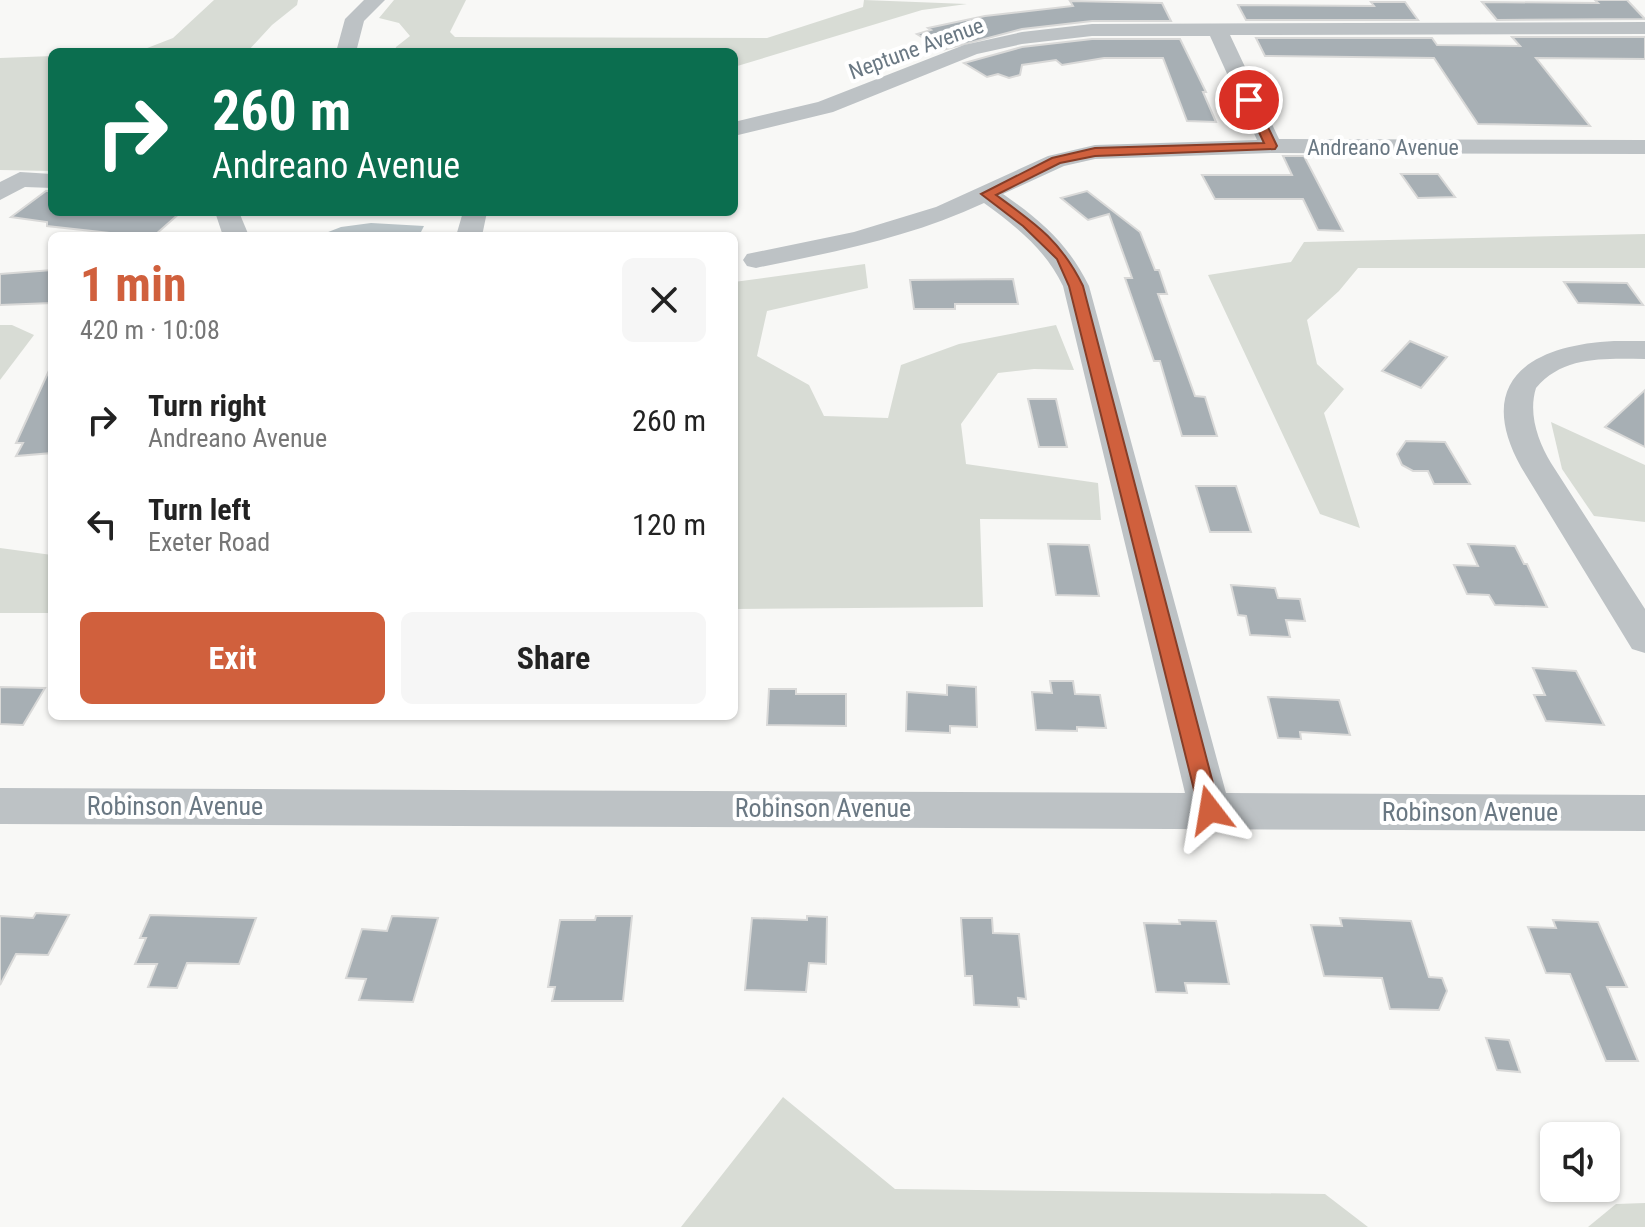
<!DOCTYPE html>
<meta charset="utf-8">
<style>
:root{--surface:#fff;--page:#f6f6f6;--text:#222;--muted:#767676;--accent:#d0603d}
body{margin:0;font-family:"Roboto Condensed",sans-serif;background:var(--page);color:var(--text);height:100vh;display:flex;flex-direction:column;font-size:30px;white-space:nowrap}
*{box-sizing:border-box;margin:0}
p{font-size:26px;color:var(--muted)}
.icon{flex:none;width:44px;height:44px;fill:none;stroke:currentColor;stroke-width:2;stroke-linecap:round;stroke-linejoin:round}
.map{position:relative;flex:1;overflow:hidden}
.panel{position:absolute;left:48px;top:232px;width:690px;height:488px;display:flex;flex-direction:column;background:var(--surface);border-radius:12px;box-shadow:0 2px 6px #0004}
.panel>*{flex:none}
.hud{position:absolute;left:48px;top:48px;width:690px;height:168px;border-radius:12px;box-shadow:0 2px 6px #0004;background:#0b6e4f;color:#fff;overflow:hidden}
.tools{position:absolute;left:1540px;top:1122px;display:grid;gap:16px}
.tools a{display:grid;place-items:center;width:80px;height:80px;border-radius:12px;background:var(--surface);box-shadow:0 2px 6px #0004;font-size:40px}
.pin{position:absolute;display:grid;place-items:center;width:68px;height:68px;color:#fff;margin:-34px;border:4px solid #fff;border-radius:50%;box-shadow:0 2px 8px #0007}
.me{position:absolute;width:88px;margin:-44px;rotate:346deg;stroke-linejoin:round;filter:drop-shadow(0 0 6px #0008)}
.turn{display:flex;align-items:center;gap:28px;height:168px;padding:0 32px;font-size:36px}
.turn .icon{width:104px;height:104px;stroke-width:2.5}
.turn b{display:block;font-size:56px;line-height:68px}
.round{display:grid;place-items:center;flex:none;width:84px;height:84px;border-radius:12px;background:var(--page)}
.head{display:flex;align-items:center;justify-content:space-between;height:136px;padding:0 32px}
h1{font-size:48px;font-weight:700;line-height:60px;color:var(--accent)}
.cta{display:flex;gap:16px;margin-top:auto;padding:16px 32px}
.cta a{flex:1;height:92px;border-radius:12px;background:var(--accent);color:#fff;font-size:32px;font-weight:700;line-height:92px;text-align:center}
.cta a+a{background:var(--page);color:var(--text)}
ul{padding:0;list-style:none}
li{display:flex;align-items:center;gap:24px;height:104px;padding:0 32px}
li div{flex:1}
li b{display:block;font-size:30px}
li em{font-style:normal}
.map>svg:first-child{display:block}
.green{fill:#d8dcd5}
.water{fill:#b9c3c7}
.building{fill:#a7afb4;stroke:#d9d9d8;stroke-width:2}
.lines{fill:none;stroke-linecap:round;stroke-linejoin:round}
.minor{fill:#bdc2c5;fill-rule:evenodd}
.route{fill:#d0603d;stroke:#873e28;stroke-width:2}
.labels{text-anchor:middle;stroke-width:8;stroke-linejoin:round;paint-order:stroke}
.far-street-label{font-size:22px;fill:#6a7883;stroke:#fff}
.street-label{font-size:26px;fill:#6a7883;stroke:#fff}
</style>
<div class="map">
<svg width="1645" height="1227" viewBox="0 0 1645 1227">
<rect width="100%" height="100%" fill="#f8f8f6"/>
<g class="green">
<polygon points="214,0 298,0 297,5 272,25 247,52 137,52 173,38"/>
<polygon points="394,0 466,0 450,32 455,37 767,38 863,7 864,0 967,4 922,10 734,67 734,52 395,52 396,47 410,36 399,23 379,18"/>
<polygon points="52,56 52,171 0,170 0,58"/>
<polygon points="1645,234 1645,268 1358,268 1339,291 1307,320 1317,364 1344,389 1324,413 1360,528 1320,514 1208,275 1291,262 1304,242"/>
<polygon points="865,264 868,288 767,311 757,356 809,385 824,416 888,418 901,365 959,344 1056,325 1074,370 1034,369 998,373 961,424 966,464 1098,483 1101,520 980,519 983,607 734,609 734,282"/>
<polygon points="0,325 12,325 34,335 0,380"/>
<polygon points="1551,422 1645,465 1645,522 1594,516 1562,469"/>
<polygon points="0,548 52,555 52,613 0,613"/>
<polygon points="783,1097 895,1189 1325,1194 1368,1227 681,1227"/>
<polygon points="1645,1203 1645,1227 1588,1227 1616,1204"/>
</g>
<polygon class="water" points="371,223 424,226 419,236 318,236 341,227"/>
<g class="building">
<polygon points="1595,0 1627,0 1645,19 1497,20 1482,2 1598,3"/>
<polygon points="1070,1 1162,3 1171,21 1092,21 1022,29 943,50 917,34 931,30 928,28 985,16 1073,6"/>
<polygon points="1371,2 1405,2 1418,20 1246,20 1238,5 1374,6"/>
<polygon points="1512,37 1645,37 1645,59 1536,58 1590,126 1478,124 1434,58 1265,56 1256,38 1432,38 1437,45 1520,46"/>
<polygon points="1092,39 1180,39 1206,92 1203,92 1216,122 1187,121 1163,58 1104,58 1062,65 1056,60 1022,65 1020,75 1009,78 998,74 987,77 964,63 1022,47"/>
<polygon points="1283,156 1304,156 1343,231 1318,230 1303,199 1215,199 1202,175 1292,175"/>
<polygon points="1401,174 1438,174 1455,197 1418,198"/>
<polygon points="46,191 52,191 52,212 181,212 155,235 140,233 137,236 47,226 47,222 11,217"/>
<polygon points="1087,191 1140,232 1155,270 1159,270 1167,294 1158,294 1195,396 1205,397 1217,436 1182,436 1160,361 1154,361 1125,278 1132,278 1109,214 1088,220 1061,198"/>
<polygon points="52,270 52,303 0,305 0,274"/>
<polygon points="1013,279 1018,304 955,304 955,309 914,309 910,280"/>
<polygon points="1564,282 1627,283 1643,305 1578,303"/>
<polygon points="1410,341 1447,357 1421,388 1382,371"/>
<polygon points="52,364 52,453 16,456 23,443 16,443"/>
<polygon points="1645,390 1645,447 1605,427"/>
<polygon points="1028,399 1056,399 1067,447 1039,447"/>
<polygon points="1406,441 1445,442 1470,484 1434,484 1428,471 1413,471 1402,465 1397,454"/>
<polygon points="1196,486 1236,486 1251,532 1210,532"/>
<polygon points="1048,544 1089,545 1099,596 1056,595"/>
<polygon points="1468,544 1515,546 1524,564 1527,564 1547,607 1495,605 1489,595 1467,594 1454,565 1478,566"/>
<polygon points="1231,585 1275,588 1278,598 1300,599 1305,621 1286,620 1290,637 1250,635 1246,616 1238,615"/>
<polygon points="1533,668 1576,671 1604,725 1546,721 1534,695 1545,695"/>
<polygon points="1050,681 1073,681 1075,694 1100,695 1106,728 1077,727 1077,731 1036,730 1032,692 1052,693"/>
<polygon points="947,685 976,687 977,727 950,726 950,733 906,731 907,692 947,695"/>
<polygon points="0,687 45,688 23,725 0,724"/>
<polygon points="769,689 796,689 796,694 846,694 846,726 767,725"/>
<polygon points="1268,697 1339,700 1350,735 1300,732 1301,739 1278,738"/>
<polygon points="36,913 69,915 48,955 16,954 0,985 0,916 33,918"/>
<polygon points="150,915 256,918 239,964 187,963 177,988 148,987 157,964 135,964 146,938 140,938"/>
<polygon points="392,916 438,918 413,1002 359,1000 366,979 346,978 362,929 387,931"/>
<polygon points="596,916 632,916 623,1001 552,1001 555,987 548,987 560,920 595,920"/>
<polygon points="807,916 827,917 826,964 809,963 806,992 745,990 752,918 807,920"/>
<polygon points="961,918 992,918 993,933 1019,934 1026,999 1018,998 1019,1007 974,1005 972,976 965,976"/>
<polygon points="1340,918 1411,921 1429,977 1442,978 1447,991 1439,1010 1390,1009 1382,978 1324,976 1311,925 1342,926"/>
<polygon points="1179,920 1216,921 1229,984 1185,983 1187,993 1156,992 1144,923 1180,924"/>
<polygon points="1553,920 1598,922 1627,987 1607,987 1638,1061 1606,1061 1570,974 1546,973 1528,927 1556,928"/>
<polygon points="1486,1038 1509,1040 1520,1072 1497,1070"/>
</g>
<g class="lines">
<g class="minor">
<polygon points="364,0 385,0 364,21 356,52 336,52 345,19"/>
<path d="M 1645,22 L 1645,34 L 1230,35 L 1279,139 L 1645,140 L 1645,154 L 1271,153 L 1095,159 L 1064,166 L 1003,194 C 1042,221 1068,244 1089,286 L 1226,793 L 1645,795 L 1645,831 L 0,824 L 0,788 L 1185,793 L 1063,286 C 1045,249 1017,227 984,203 C 912,237 834,252 756,268 L 747,266 L 743,260 L 747,254 L 854,232 L 936,207 L 1048,156 L 1095,145 L 1257,140 L 1210,36 L 1092,36 L 1022,44 L 977,54 L 833,112 L 734,136 L 734,122 L 818,102 L 964,45 L 1022,32 L 1092,24 Z"/>
<polygon points="20,172 52,174 52,188 25,187 0,200 0,182"/>
<polygon points="215,212 239,212 249,236 223,236"/>
<polygon points="463,212 487,212 482,236 456,236"/>
<path d="M 1614,341 L 1645,341 L 1645,359 C 1606,359 1564,355 1536,388 C 1528,414 1538,441 1551,463 L 1645,609 L 1645,653 L 1632,649 L 1521,467 C 1473,380 1532,345 1614,341 Z"/>
</g>
</g>
<path class="route" d="M 1249,97 L 1255,100 L 1277,146 L 1275,149 L 1095,156 L 1060,163 L 996,195 C 1036,224 1061,241 1083,286 L 1220,810 L 1217,816 L 1210,819 L 1202,816 L 1199,810 L 1069,286 L 1057,259 L 1023,226 L 981,194 L 1052,158 L 1095,148 L 1264,143 L 1244,100 Z"/>
<g class="labels">
<g class="far-street-label">
<text transform="translate(916 48) rotate(-20)" y="8">Neptune Avenue</text>
<text x="1383" y="155">Andreano Avenue</text>
</g>
<g class="street-label">
<text x="175" y="815">Robinson Avenue</text>
<text x="823" y="817">Robinson Avenue</text>
<text x="1470" y="821">Robinson Avenue</text>
</g>
</g>
</svg>
<div class="tools">
<a><svg class="icon" aria-label="sound" viewBox="0 0 24 24"><path d="M4 9h4l5-4v14l-5-4H4zM17 9q2 3 0 6"/></svg></a>
</div>
<div class="pin" style="left:1249px;top:100px;background:#d93025"><svg class="icon" aria-label="arrive" viewBox="0 0 24 24"><path d="M6 21V4h12l-3 4 3 4H6"/></svg></div>
<svg class="me" style="left:1210px;top:810px" viewBox="-20 -20 40 40"><path d="M0-17L14 15 0 8-14 15z" fill="#d0603d" stroke="#fff" stroke-width="4"/></svg>
<div class="hud">
<div class="turn"><svg class="icon" aria-label="right" viewBox="0 0 24 24"><path d="M7 20v-9h11M14 6l5 5-5 5"/></svg><div><b>260 m</b>Andreano Avenue</div></div>
</div>
<section class="panel">
<div class="head"><div><h1>1 min</h1><p>420 m · 10:08</p></div><a class="round"><svg class="icon" aria-label="close" viewBox="0 0 24 24"><path d="M6 6l12 12M18 6L6 18"/></svg></a></div>
<ul>
<li><svg class="icon" aria-label="right" viewBox="0 0 24 24"><path d="M7 20v-9h11M14 6l5 5-5 5"/></svg><div><b>Turn right</b><p>Andreano Avenue</p></div><em>260 m</em></li>
<li><svg class="icon" aria-label="left" viewBox="0 0 24 24"><path d="M17 20v-9H6M10 6l-5 5 5 5"/></svg><div><b>Turn left</b><p>Exeter Road</p></div><em>120 m</em></li>
</ul>
<div class="cta"><a>Exit</a><a>Share</a></div>
</section>
</div>
